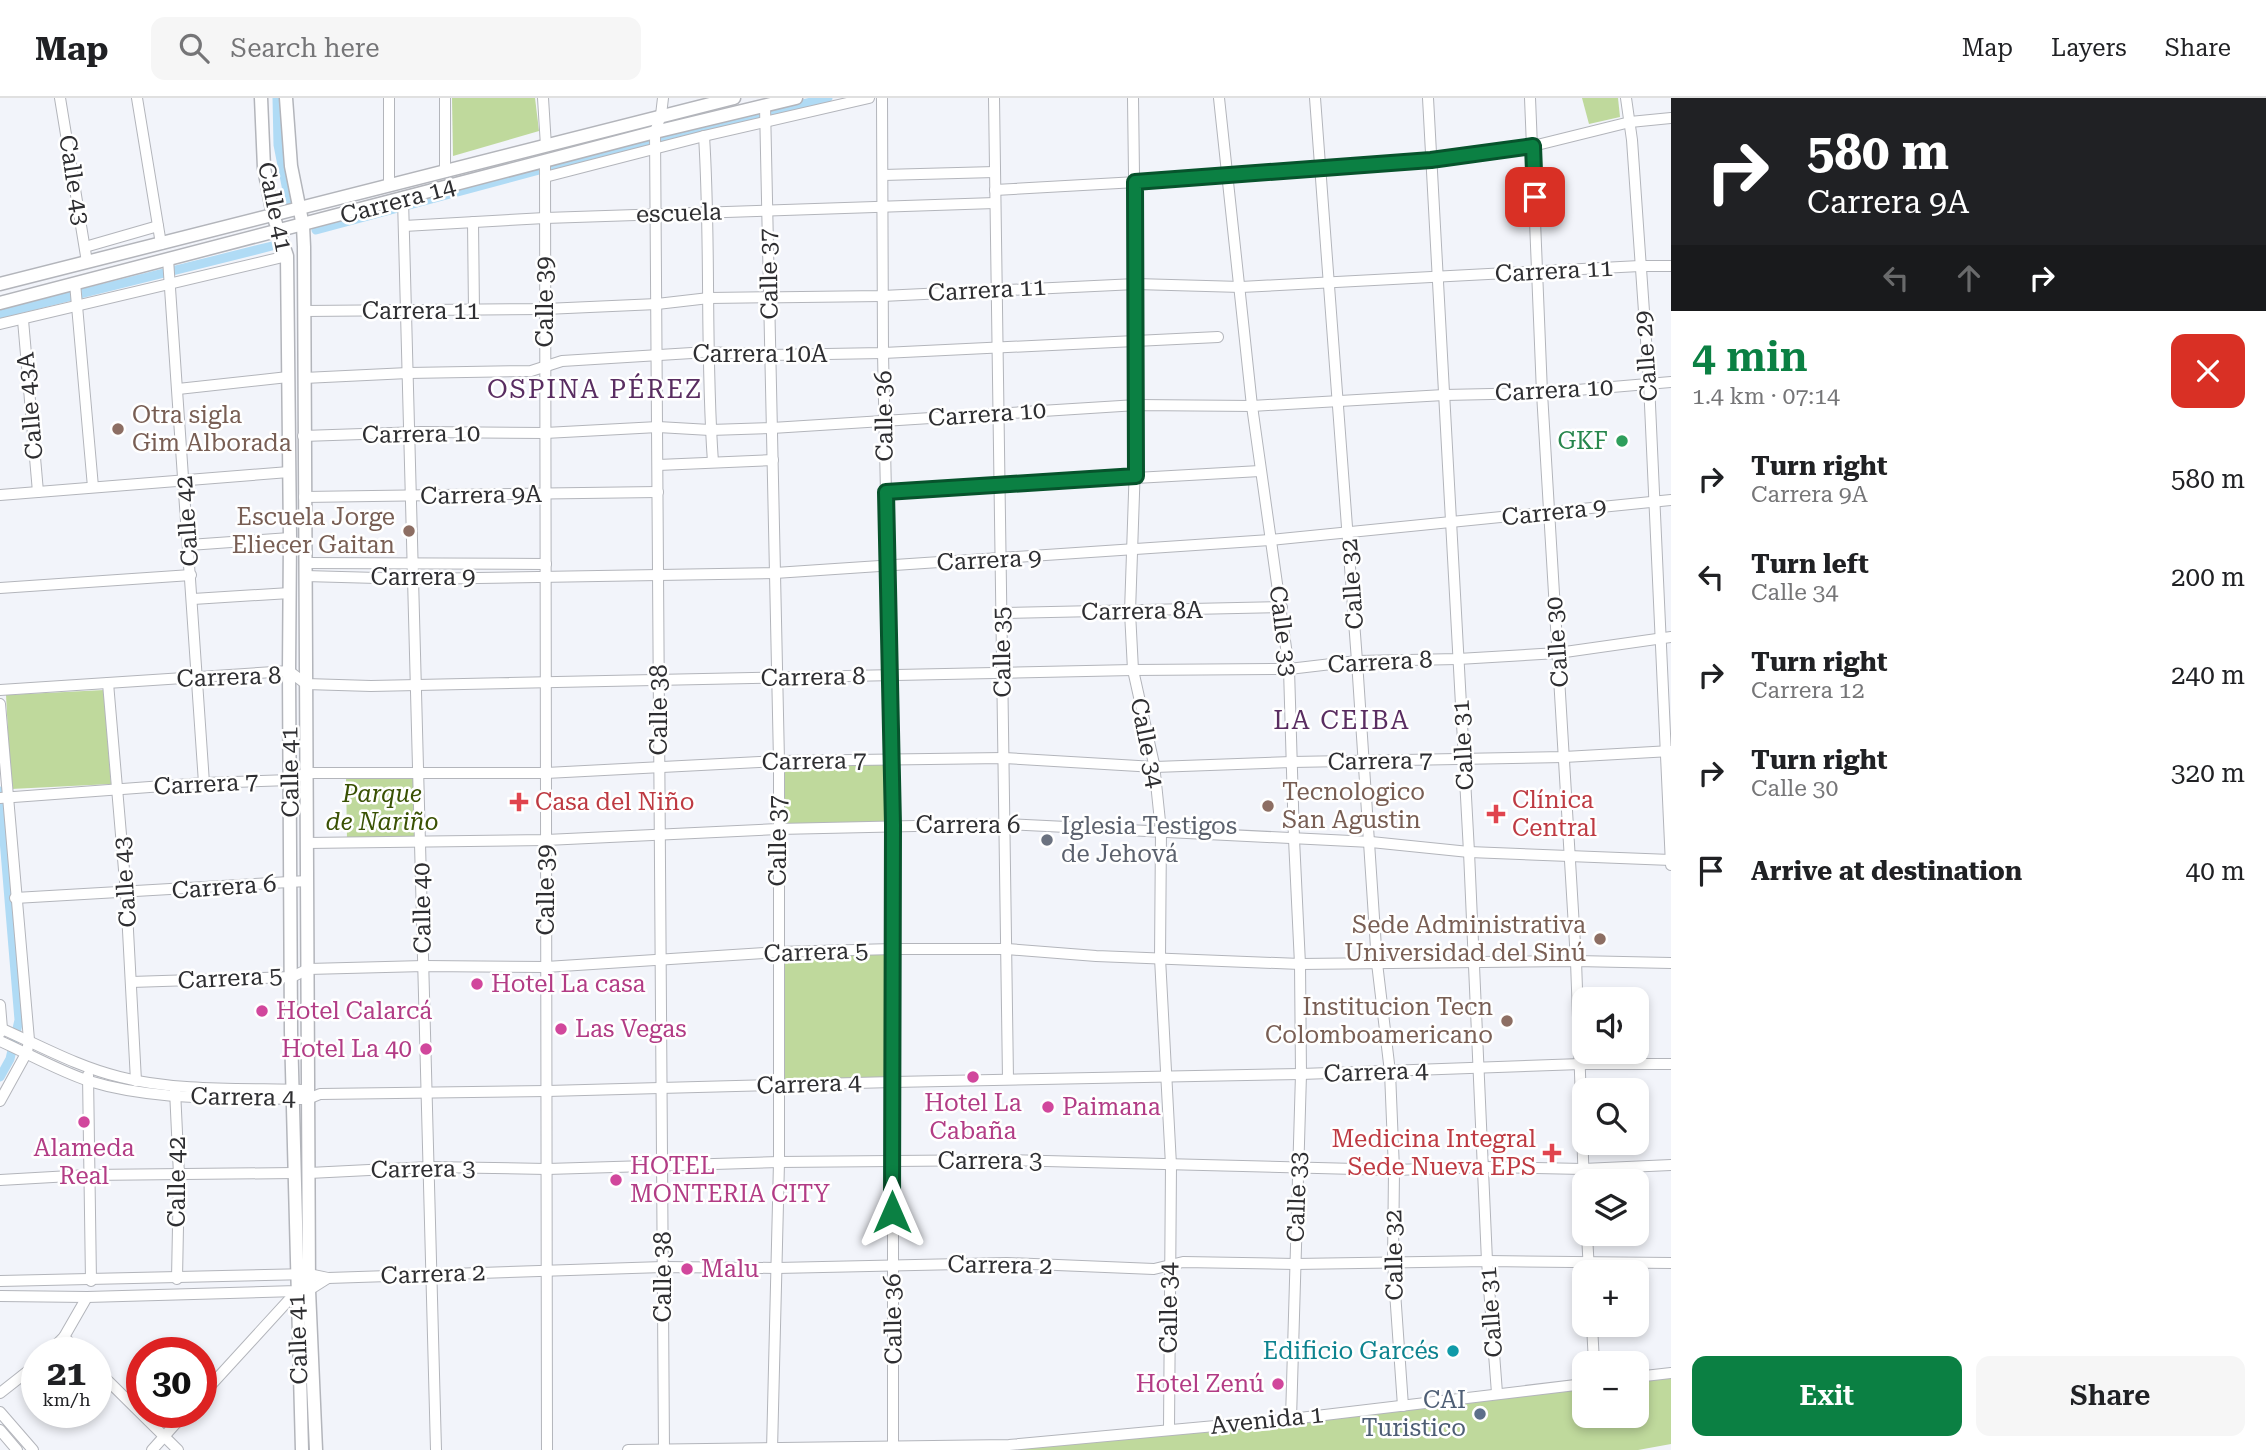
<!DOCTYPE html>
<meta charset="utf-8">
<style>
:root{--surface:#fff;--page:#f6f6f6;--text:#202124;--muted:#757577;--line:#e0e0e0;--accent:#0b8043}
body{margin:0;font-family:"Roboto Serif",serif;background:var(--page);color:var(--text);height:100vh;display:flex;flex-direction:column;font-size:26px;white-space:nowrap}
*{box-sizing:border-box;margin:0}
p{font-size:23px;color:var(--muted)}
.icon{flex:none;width:38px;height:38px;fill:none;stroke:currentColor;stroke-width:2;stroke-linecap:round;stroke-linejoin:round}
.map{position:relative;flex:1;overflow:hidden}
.panel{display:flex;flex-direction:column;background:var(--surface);width:595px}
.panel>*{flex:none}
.top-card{background:#202124;color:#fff;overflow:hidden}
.buttons{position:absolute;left:1572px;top:889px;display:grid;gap:14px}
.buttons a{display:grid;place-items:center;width:77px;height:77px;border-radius:14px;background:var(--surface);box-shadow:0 4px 10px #0003;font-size:35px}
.speed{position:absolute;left:21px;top:1239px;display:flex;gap:14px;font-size:35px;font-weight:700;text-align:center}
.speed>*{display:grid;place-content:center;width:91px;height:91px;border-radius:50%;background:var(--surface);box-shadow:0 4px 10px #0003;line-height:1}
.speed small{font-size:18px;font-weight:400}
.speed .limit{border:10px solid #d22;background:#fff;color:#111}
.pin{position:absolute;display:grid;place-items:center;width:60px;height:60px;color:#fff;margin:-30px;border-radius:14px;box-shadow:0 4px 10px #0006}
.me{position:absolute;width:77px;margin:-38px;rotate:0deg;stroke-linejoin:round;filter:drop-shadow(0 0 5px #0008)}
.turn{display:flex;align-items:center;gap:24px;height:147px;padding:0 21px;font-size:32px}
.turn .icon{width:91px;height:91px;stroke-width:2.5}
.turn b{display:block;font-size:49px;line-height:60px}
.lanes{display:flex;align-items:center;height:66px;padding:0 21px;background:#0003;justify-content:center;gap:35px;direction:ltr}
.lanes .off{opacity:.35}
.round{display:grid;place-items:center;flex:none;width:74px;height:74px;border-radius:14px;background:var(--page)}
.headline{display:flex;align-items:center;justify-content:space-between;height:119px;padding:0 21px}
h1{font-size:42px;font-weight:600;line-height:52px;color:var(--accent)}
.primary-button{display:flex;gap:14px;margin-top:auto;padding:14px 21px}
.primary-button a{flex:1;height:80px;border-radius:14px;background:var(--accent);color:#fff;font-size:28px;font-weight:600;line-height:80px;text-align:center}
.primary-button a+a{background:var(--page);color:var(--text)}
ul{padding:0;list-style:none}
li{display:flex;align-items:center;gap:21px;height:98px;padding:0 21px}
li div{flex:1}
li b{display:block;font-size:26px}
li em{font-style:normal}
header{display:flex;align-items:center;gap:42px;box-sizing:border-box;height:98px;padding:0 35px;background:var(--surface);border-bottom:2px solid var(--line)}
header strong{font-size:33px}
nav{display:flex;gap:38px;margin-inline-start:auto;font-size:24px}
.search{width:490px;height:63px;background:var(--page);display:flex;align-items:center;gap:18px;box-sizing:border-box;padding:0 24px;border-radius:14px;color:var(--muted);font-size:26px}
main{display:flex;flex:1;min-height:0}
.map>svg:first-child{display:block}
.green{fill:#bfd99c}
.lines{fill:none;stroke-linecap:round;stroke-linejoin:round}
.canal{stroke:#b0dbf5;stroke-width:9}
.minor-casing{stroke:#b3b5bb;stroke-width:12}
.major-casing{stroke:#b3b5bb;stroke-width:15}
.minor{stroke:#fff;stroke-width:10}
.major{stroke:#fff;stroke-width:12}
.route-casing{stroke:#07532c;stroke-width:18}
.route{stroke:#0b8043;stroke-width:12}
.education-dot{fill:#8d6e63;stroke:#fff;stroke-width:2.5}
.leisure-dot{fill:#2e9e5b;stroke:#fff;stroke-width:2.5}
.health-dot{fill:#e0444e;stroke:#fff;stroke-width:2.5}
.worship-dot{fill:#6b7280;stroke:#fff;stroke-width:2.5}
.hotel-dot{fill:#d1479c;stroke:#fff;stroke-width:2.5}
.culture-dot{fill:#0f9aa8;stroke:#fff;stroke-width:2.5}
.service-dot{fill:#5c6f8a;stroke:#fff;stroke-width:2.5}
.labels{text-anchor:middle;stroke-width:5;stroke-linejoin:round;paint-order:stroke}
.street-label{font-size:24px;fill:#2e2e31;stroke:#fff}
.education-label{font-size:24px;fill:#785e54;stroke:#fff;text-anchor:end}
.leisure-label{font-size:24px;fill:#27864d;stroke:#fff;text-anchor:end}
.park-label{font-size:24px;font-style:italic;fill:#395103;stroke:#fff}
.health-label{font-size:24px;fill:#be3a42;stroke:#fff;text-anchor:start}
.worship-label{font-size:24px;fill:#5b616d;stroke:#fff;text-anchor:start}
.hotel-label{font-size:24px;fill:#b23c85;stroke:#fff;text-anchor:start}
.culture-label{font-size:24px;fill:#0d838f;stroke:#fff;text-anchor:end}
.service-label{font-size:24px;fill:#4e5e75;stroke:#fff;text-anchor:end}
.neighbourhood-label{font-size:26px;letter-spacing:2px;fill:#592d61;stroke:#fff}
</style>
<header>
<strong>Map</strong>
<div class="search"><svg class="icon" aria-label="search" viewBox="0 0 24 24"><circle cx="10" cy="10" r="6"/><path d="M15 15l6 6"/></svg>Search here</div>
<nav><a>Map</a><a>Layers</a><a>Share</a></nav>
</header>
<main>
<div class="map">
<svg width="1671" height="1352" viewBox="0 0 1671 1352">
<rect width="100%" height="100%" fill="#f2f4fa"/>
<g class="green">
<polygon points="452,0 535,0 539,33 453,58"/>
<polygon points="1582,0 1618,0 1620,19 1589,26"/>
<polygon points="104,592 111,686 11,691 6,597"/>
<polygon points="888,664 890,727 781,729 780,666"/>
<polygon points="346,677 416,678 418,742 347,742"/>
<polygon points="891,855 889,982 782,982 781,859"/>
<polygon points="1671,1279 1671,1346 1638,1352 961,1352 1584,1289 1584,1318 1636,1318 1636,1283"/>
</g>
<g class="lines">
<g class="canal">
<polyline points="277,0 278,47 290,108"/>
<polyline points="316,132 647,43 828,0"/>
<polyline points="0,216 272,148"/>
<polyline points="0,693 19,922 10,961 0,979"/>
</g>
<g class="minor-casing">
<g id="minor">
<polyline points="60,0 87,164"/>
<polyline points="137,0 161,146"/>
<polyline points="389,0 389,88"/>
<polyline points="543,0 546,48"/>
<polyline points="663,0 661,17 655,34 664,1352"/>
<polyline points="882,0 883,255 893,727 893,1349"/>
<polyline points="994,0 1008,981"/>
<polyline points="1133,0 1137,307 1130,514 1133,572 1154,666 1161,733 1160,860 1171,1067 1169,1332"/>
<polyline points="1219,0 1252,308 1289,571 1294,741 1300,866 1301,976 1291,1321"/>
<polyline points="1315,0 1357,563 1377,865 1390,974 1394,1072 1393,1165 1403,1308"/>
<polyline points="1428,0 1469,754 1487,1163 1497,1295"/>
<polyline points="1530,0 1542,295 1576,863 1584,1088"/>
<polyline points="1626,0 1632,42 1649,285 1671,767"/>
<polyline points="765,8 779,663 779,1064 772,1352"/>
<path d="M 704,38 C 711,146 705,255 713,364"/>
<polyline points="545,64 547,1352"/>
<polyline points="445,74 445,0"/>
<polyline points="883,77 995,74"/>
<polyline points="545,79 704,38 869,0"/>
<polyline points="995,92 1226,79 1319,69 1431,62 1533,48 1630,24 1671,20"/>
<polyline points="403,101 436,1352"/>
<polyline points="473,124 474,213"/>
<polyline points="404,128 545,120 995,105"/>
<polyline points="85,149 158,128"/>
<polyline points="168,161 204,685"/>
<polyline points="75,185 93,389"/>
<polyline points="304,213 545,211 657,206 709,200 882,198 1136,186 1241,189 1640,168 1671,168"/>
<polyline points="23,222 38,394"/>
<polyline points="0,226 287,158"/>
<polyline points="304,280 408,275 531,273 562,263 708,254 770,257 883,255 1218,239"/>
<polyline points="178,291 288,279"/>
<polyline points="303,338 421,334 545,335 658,329 710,332 772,330 1137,307 1252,308 1444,297 1542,295 1671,284"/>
<polyline points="658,367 773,362"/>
<polyline points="886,394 1260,373"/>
<polyline points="0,397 289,374"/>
<polyline points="304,399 658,394"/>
<polyline points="189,447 290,440"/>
<polyline points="305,465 546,466"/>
<polyline points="305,478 414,481 775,475 1270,442 1671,402"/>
<polyline points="0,490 191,477"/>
<polyline points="193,501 290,495"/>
<polyline points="1001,515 1282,509"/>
<polyline points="108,585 126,795 136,983"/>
<polyline points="0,592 289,573 306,586 371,588 1133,572 1289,571 1357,563 1458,561 1558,555 1671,539"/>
<polyline points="0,606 29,942 27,954 0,1003"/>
<polyline points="0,700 204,685 290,682 306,675 546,675 779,663 1004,660 1155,669 1292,664 1564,659 1671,653"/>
<polyline points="306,745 546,742 778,731 1005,726 1371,744 1469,754 1671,762"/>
<polyline points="15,800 307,783"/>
<polyline points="131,884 292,879 308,871 424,868 546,869 778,854 893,851 1007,851 1096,858 1300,866 1576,863 1671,865"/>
<polyline points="0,907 2,931 0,935"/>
<path d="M 0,930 C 39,947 78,969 120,979 C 177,994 250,990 308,992"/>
<path d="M 0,943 C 29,956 59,973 89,983 C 154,1003 225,999 293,1001 L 308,1001 L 320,996 L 547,993 L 893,984 L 1301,976 L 1581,966 L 1671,966"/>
<polyline points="88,977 91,1183"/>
<polyline points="175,992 179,1077 177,1181"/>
<polyline points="309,1075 429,1069 547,1071 779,1064 1007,1062 1394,1072 1484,1069 1583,1071 1671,1067"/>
<polyline points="0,1082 88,1077 294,1075"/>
<polyline points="1587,1136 1589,1174"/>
<polyline points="0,1183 309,1176 328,1180 663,1169 777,1170 1007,1165 1154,1171 1183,1164 1295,1166 1487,1163 1671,1165"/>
<polyline points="0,1198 87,1199 297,1193 309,1192 328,1180"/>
<polyline points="1592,1227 1594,1265"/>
<polyline points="64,1239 80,1255"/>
<polyline points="48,1255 64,1239 87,1199"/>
<polyline points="96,1271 178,1352"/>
<polyline points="1636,1279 1671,1275"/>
<polyline points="0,1295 37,1266"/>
<polyline points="201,1298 297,1193"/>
<polyline points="0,1314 33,1352"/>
<polyline points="0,1332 17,1352"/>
<polyline points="152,1352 186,1314"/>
<polyline points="628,1352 1009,1347 1291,1321 1584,1286"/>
</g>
</g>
<g class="major-casing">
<g id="major">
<polyline points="261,0 264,70 273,117 287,158 290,440 289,573 291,934 302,1352"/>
<polyline points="286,0 291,68 303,128 304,149 309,1192 316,1352"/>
<polyline points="0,186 734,0"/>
<polyline points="0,205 655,34 796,0"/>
</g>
</g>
<use href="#minor" class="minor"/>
<use href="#major" class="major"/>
</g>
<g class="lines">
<g class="route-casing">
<polyline id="route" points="892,1114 893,727 886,394 1136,378 1135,84 1431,62 1533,48 1535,99"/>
</g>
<use href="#route" class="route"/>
</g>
<g class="education-dot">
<circle cx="118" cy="331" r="7"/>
<circle cx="409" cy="433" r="7"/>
<circle cx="1268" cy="708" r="7"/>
<circle cx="1600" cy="841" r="7"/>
<circle cx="1507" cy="923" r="7"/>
</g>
<circle class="leisure-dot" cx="1622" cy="343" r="7"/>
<g class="health-dot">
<path d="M515.5 693.5h7v7h7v7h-7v7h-7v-7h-7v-7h7z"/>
<path d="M1492.5 705.5h7v7h7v7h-7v7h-7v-7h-7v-7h7z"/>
<path d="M1548.5 1044.5h7v7h7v7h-7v7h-7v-7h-7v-7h7z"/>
</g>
<circle class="worship-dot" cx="1047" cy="742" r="7"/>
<g class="hotel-dot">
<circle cx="477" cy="886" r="7"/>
<circle cx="262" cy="913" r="7"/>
<circle cx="561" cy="931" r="7"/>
<circle cx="426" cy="951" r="7"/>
<circle cx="973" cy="979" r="7"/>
<circle cx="1048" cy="1009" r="7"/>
<circle cx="84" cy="1024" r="7"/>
<circle cx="616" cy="1082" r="7"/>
<circle cx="687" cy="1171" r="7"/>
<circle cx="1278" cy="1286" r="7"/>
</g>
<circle class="culture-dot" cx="1453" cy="1253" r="7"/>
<circle class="service-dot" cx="1480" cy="1316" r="7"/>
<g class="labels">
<g class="street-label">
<text transform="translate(74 82) rotate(81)" y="8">Calle 43</text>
<text transform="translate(398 103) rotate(-15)" y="8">Carrera 14</text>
<text transform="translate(275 109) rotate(78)" y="8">Calle 41</text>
<text transform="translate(679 115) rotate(-2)" y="8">escuela</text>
<text transform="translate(1554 173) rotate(-3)" y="8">Carrera 11</text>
<text transform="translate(769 176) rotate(-91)" y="8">Calle 37</text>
<text transform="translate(987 192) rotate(-3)" y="8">Carrera 11</text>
<text transform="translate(545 204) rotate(-90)" y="8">Calle 39</text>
<text x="421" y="221">Carrera 11</text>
<text x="760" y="264">Carrera 10A</text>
<text transform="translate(1646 258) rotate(-94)" y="8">Calle 29</text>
<text transform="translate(1554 292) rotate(-3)" y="8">Carrera 10</text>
<text transform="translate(30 308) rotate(-95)" y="8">Calle 43A</text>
<text transform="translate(987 316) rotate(-4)" y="8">Carrera 10</text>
<text transform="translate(884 318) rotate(-91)" y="8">Calle 36</text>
<text transform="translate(421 336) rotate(-1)" y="8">Carrera 10</text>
<text transform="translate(481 397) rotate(-1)" y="8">Carrera 9A</text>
<text transform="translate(1554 414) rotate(-6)" y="8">Carrera 9</text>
<text transform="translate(187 423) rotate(-94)" y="8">Calle 42</text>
<text transform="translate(989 462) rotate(-3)" y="8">Carrera 9</text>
<text x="423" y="487">Carrera 9</text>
<text transform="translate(1352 486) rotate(-94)" y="8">Calle 32</text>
<text transform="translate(1142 513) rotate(-1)" y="8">Carrera 8A</text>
<text transform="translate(1283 533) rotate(83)" y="8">Calle 33</text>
<text transform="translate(1557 544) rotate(-94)" y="8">Calle 30</text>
<text transform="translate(1002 554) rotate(-91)" y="8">Calle 35</text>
<text transform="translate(1380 564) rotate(-3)" y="8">Carrera 8</text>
<text transform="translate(229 579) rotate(-2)" y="8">Carrera 8</text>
<text transform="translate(813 579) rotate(-1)" y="8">Carrera 8</text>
<text transform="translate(659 612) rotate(-90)" y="8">Calle 38</text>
<text transform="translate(1147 645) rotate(79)" y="8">Calle 34</text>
<text transform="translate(1463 647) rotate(-93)" y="8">Calle 31</text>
<text transform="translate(814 663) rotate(-1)" y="8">Carrera 7</text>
<text transform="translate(1380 663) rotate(-1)" y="8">Carrera 7</text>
<text transform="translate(290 674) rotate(-91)" y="8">Calle 41</text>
<text transform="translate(206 686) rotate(-3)" y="8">Carrera 7</text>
<text x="968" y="735">Carrera 6</text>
<text transform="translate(778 743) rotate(-90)" y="8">Calle 37</text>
<text transform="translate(125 784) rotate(-94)" y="8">Calle 43</text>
<text transform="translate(224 789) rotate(-4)" y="8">Carrera 6</text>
<text transform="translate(546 792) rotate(-90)" y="8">Calle 39</text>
<text transform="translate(422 810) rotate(-91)" y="8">Calle 40</text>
<text transform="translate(816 854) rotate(-2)" y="8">Carrera 5</text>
<text transform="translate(230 880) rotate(-3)" y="8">Carrera 5</text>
<text transform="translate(1376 974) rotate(-2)" y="8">Carrera 4</text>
<text transform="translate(809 986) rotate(-2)" y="8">Carrera 4</text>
<text transform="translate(243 999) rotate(1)" y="8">Carrera 4</text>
<text x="990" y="1071">Carrera 3</text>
<text transform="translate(423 1071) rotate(-1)" y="8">Carrera 3</text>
<text transform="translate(177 1084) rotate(-90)" y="8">Calle 42</text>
<text transform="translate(1297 1099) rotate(-88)" y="8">Calle 33</text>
<text transform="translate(1394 1157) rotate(-91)" y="8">Calle 32</text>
<text transform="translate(1000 1167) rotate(1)" y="8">Carrera 2</text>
<text transform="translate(433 1176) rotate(-2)" y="8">Carrera 2</text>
<text transform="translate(663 1179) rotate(-90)" y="8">Calle 38</text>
<text transform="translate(1169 1210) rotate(-90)" y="8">Calle 34</text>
<text transform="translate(1491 1214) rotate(-94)" y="8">Calle 31</text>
<text transform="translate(893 1221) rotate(-91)" y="8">Calle 36</text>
<text transform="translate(298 1241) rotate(-92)" y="8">Calle 41</text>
<text transform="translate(1267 1322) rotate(-6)" y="8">Avenida 1</text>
</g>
<g class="education-label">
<text x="132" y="325" text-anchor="start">Otra sigla<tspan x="132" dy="28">Gim Alborada</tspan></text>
<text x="395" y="427">Escuela Jorge<tspan x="395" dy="28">Eliecer Gaitan</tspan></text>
<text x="1282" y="702" text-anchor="start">Tecnologico<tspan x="1282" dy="28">San Agustin</tspan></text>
<text x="1586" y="835">Sede Administrativa<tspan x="1586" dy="28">Universidad del Sinú</tspan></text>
<text x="1493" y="917">Institucion Tecn<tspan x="1493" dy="28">Colomboamericano</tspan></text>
</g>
<g class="leisure-label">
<text x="1608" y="351">GKF</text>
</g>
<g class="park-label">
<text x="382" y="704">Parque<tspan x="382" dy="28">de Nariño</tspan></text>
</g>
<g class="health-label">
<text x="1512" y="710">Clínica<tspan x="1512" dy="28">Central</tspan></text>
<text x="535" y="712">Casa del Niño</text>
<text x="1536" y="1049" text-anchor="end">Medicina Integral<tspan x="1536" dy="28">Sede Nueva EPS</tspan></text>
</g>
<g class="worship-label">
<text x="1061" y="736">Iglesia Testigos<tspan x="1061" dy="28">de Jehová</tspan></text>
</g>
<g class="hotel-label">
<text x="491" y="894">Hotel La casa</text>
<text x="276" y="921">Hotel Calarcá</text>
<text x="575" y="939">Las Vegas</text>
<text x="412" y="959" text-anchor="end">Hotel La 40</text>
<text x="973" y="1013" text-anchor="middle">Hotel La<tspan x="973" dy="28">Cabaña</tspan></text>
<text x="1062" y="1017">Paimana</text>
<text x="84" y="1058" text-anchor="middle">Alameda<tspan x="84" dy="28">Real</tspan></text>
<text x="630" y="1076">HOTEL<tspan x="630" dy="28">MONTERIA CITY</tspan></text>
<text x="701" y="1179">Malu</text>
<text x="1264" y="1294" text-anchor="end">Hotel Zenú</text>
</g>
<g class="culture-label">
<text x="1439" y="1261">Edificio Garcés</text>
</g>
<g class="service-label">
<text x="1466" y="1310">CAI<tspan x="1466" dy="28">Turistico</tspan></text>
</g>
<g class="neighbourhood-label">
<text x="595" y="300">OSPINA PÉREZ</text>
<text x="1342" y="631">LA CEIBA</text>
</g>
</g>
</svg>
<div class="buttons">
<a><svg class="icon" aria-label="sound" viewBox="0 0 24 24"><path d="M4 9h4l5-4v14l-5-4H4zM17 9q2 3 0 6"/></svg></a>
<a><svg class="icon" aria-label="search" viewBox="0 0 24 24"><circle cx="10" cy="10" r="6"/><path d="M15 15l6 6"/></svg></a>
<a><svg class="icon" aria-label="layers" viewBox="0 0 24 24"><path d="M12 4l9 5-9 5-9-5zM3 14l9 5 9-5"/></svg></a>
<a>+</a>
<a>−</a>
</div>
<div class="speed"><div>21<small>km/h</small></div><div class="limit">30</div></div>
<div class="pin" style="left:1535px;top:99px;background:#d93025"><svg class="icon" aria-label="arrive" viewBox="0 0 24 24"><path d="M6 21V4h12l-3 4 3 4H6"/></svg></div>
<svg class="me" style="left:892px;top:1114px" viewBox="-20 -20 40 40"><path d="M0-17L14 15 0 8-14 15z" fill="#0b8043" stroke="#fff" stroke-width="4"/></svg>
</div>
<section class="panel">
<div class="top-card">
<div class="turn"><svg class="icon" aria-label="right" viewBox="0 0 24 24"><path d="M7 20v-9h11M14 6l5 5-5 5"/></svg><div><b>580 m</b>Carrera 9A</div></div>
<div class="lanes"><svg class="icon off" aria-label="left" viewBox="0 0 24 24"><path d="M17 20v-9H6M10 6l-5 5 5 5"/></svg><svg class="icon off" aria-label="ahead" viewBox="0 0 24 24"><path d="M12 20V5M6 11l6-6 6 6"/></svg><svg class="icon" aria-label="right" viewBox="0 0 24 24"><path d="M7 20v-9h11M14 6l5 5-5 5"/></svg></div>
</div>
<div class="headline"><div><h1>4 min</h1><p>1.4 km · 07:14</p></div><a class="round" style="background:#d93025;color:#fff"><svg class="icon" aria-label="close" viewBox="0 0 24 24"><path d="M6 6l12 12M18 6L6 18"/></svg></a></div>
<ul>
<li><svg class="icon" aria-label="right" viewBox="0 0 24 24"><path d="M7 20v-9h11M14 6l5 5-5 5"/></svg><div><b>Turn right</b><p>Carrera 9A</p></div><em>580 m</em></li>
<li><svg class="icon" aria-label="left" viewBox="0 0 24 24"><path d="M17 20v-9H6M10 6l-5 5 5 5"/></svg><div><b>Turn left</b><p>Calle 34</p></div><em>200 m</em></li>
<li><svg class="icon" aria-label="right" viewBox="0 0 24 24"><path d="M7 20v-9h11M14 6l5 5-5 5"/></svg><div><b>Turn right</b><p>Carrera 12</p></div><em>240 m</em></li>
<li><svg class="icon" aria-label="right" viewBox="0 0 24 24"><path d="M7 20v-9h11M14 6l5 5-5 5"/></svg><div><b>Turn right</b><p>Calle 30</p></div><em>320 m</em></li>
<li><svg class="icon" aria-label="arrive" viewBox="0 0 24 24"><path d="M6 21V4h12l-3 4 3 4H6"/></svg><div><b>Arrive at destination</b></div><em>40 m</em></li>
</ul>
<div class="primary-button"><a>Exit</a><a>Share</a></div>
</section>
</main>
